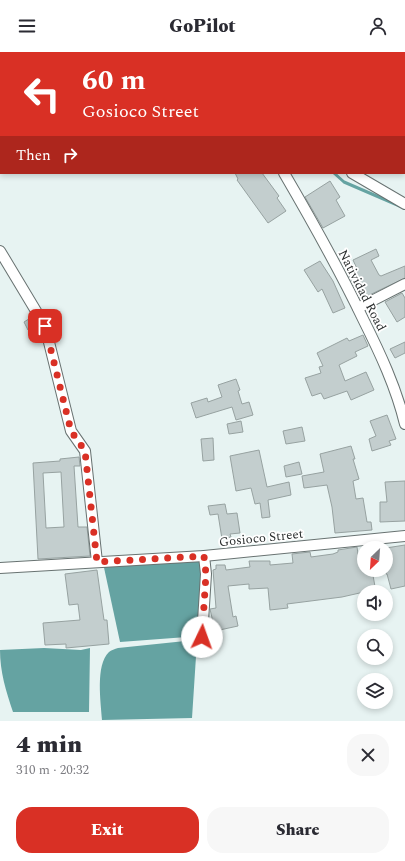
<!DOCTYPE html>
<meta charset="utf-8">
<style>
:root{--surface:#fff;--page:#f7f7f7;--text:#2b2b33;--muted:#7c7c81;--accent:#d93025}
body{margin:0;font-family:Spectral,serif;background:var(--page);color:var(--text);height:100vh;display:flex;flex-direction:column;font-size:15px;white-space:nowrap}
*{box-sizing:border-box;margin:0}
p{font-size:13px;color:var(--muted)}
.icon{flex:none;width:22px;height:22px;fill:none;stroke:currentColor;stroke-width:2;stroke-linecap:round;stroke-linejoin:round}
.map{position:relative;height:669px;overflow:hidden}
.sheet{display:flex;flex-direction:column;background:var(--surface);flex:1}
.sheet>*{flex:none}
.banner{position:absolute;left:0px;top:0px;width:405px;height:122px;box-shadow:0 2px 6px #0003;background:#d93025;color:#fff;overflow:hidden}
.needle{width:26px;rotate:205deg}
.fabs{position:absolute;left:357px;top:489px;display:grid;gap:8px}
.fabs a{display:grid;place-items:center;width:36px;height:36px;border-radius:50%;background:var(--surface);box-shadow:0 2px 6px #0003;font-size:20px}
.pin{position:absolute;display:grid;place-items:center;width:34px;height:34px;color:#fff;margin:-17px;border-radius:8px;box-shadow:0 2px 6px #0006}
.me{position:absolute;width:44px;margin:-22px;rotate:3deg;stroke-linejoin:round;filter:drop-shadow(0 0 3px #0008)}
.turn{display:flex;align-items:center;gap:14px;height:84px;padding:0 16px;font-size:18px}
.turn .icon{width:52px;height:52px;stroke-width:2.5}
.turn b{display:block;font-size:28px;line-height:34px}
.then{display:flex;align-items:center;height:38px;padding:0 16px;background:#0003;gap:8px;font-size:15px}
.round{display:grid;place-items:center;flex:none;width:42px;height:42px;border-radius:16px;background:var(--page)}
.headline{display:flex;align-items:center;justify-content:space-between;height:68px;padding:0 16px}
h1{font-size:24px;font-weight:800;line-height:30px}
.action{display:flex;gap:8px;margin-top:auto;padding:8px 16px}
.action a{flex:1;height:46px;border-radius:16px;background:var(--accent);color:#fff;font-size:16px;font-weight:800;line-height:46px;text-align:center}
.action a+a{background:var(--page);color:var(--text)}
header{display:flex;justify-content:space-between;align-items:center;height:52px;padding:0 16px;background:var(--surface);font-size:18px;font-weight:800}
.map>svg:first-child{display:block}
.water{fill:#65a3a2}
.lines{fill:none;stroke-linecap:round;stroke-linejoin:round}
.stream{stroke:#65a3a2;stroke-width:3}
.building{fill:#c3cece;stroke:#97a2a1;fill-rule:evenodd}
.minor-casing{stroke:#687271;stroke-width:12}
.minor{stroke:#fff;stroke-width:10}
.route{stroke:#d93025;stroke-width:7;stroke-dasharray:0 12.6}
.labels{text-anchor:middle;stroke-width:3.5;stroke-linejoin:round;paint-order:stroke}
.street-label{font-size:13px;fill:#2a2e2e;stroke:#fff}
</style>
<header><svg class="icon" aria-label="menu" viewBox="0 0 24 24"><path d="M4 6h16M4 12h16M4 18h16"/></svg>GoPilot<svg class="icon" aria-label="person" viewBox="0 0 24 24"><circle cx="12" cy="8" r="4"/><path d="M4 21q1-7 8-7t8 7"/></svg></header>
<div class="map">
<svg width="405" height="669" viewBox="0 0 405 669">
<rect width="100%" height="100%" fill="#e7f3f2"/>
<g class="water">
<polygon points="202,508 200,584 120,590 103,511"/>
<path d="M 195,588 L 197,589 L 192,666 L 102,668 C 101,651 95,613 109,600 C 111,598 115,597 118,596 Z"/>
<path d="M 44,596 L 81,598 L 90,596 L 89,660 L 13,660 C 6,639 0,620 0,598 Z"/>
</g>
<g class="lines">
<g class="stream">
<polyline points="201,0 202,1"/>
<polyline points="334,121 344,130 402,155"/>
</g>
</g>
<g class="building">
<polygon points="235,121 262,121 279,144 277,146 286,159 268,171 237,128 238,127"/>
<polygon points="330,129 340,145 336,148 345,164 323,176 305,145"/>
<polygon points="376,197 379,204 371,208 379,223 381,224 405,214 405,226 361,247 349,224 358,219 353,208"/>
<polygon points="320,209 333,229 345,256 333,261 322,237 318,240 304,218"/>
<polygon points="402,241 405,246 405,265 397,270 385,250"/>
<polygon points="32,265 37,273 28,278 24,270"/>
<polygon points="363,283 368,294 355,300 357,304 339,313 345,329 366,320 374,338 351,348 347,339 324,347 321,341 312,344 305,326 321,321 319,315 323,314 317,301 347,286 349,289"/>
<polygon points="405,290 405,301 395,306 390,297"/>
<polygon points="236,327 240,338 238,339 242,352 249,350 253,363 236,368 232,355 196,366 191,351 207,346 208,350 222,345 218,333"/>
<polygon points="387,363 396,387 389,389 391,393 372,399 369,387 376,384 370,369"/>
<polygon points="241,369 243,380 229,382 227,372"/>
<polygon points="302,375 305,389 286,392 283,379"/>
<polygon points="213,386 214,408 203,409 201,387"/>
<polygon points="351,394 355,407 353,407 359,427 353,429 356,447 363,446 367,470 371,470 372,478 335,481 332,455 327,433 304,436 302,424 324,420 320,402"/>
<polygon points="259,398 267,435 289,430 291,443 268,448 270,465 262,466 260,451 255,452 251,436 236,439 230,404"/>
<path d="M 79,405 L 80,414 L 74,414 L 78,475 L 87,475 L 90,504 L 38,507 L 33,411 L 60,409 L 60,407 ZM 61,420 L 64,475 L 46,476 L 43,421 Z"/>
<polygon points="299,410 302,422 286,425 284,414"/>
<polygon points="405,429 405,469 380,470 380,450 387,450 385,430"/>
<polygon points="225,452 227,462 237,461 240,481 230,482 231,485 222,487 218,462 210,463 208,454"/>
<polygon points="405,493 405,534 391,537 387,522 386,522 386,496"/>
<polygon points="357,495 360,516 363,516 364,518 372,518 376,540 364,540 342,545 287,552 288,556 270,558 268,536 249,537 249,532 228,534 233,565 236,564 238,574 215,579 210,557 216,556 213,518 216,517 216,513 225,513 226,518 250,515 249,509 270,509 270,513 293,511 292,502 310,500 311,505 333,502 338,500 338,498"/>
<polygon points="97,518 104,568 107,568 109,592 66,596 66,592 45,593 43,571 80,568 78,552 69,553 65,522"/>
</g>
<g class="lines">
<g class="minor-casing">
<g id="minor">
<polyline points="177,0 178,1"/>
<polyline points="212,0 212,1"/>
<path d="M 284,121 C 312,169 339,217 363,267 C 380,301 396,335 405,372"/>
<polyline points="352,121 405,152"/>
<polyline points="0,199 45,274 71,379 85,399 97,510"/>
<polyline points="358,256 405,232"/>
<polyline points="0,516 204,504 405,484"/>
<polyline points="202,585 206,522 204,504"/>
</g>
</g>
<use href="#minor" class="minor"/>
</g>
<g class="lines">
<polyline class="route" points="45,274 71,379 85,399 97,510 204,504 206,522 202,585"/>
</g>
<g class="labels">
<g class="street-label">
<text transform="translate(363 238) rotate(63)" y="5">Natividad Road</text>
<text transform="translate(261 485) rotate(-6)" y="5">Gosioco Street</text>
</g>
</g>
</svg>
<div class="fabs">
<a><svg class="needle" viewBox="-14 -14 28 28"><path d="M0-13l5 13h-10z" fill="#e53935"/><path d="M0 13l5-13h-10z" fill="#7c7c81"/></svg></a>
<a><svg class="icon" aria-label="sound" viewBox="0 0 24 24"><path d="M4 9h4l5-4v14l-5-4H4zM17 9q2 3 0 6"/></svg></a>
<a><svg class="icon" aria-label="search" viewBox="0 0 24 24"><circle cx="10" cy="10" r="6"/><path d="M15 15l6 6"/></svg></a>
<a><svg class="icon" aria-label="layers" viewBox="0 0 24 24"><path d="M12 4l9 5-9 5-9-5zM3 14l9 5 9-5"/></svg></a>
</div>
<div class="pin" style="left:45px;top:274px;background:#d93025"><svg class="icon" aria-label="arrive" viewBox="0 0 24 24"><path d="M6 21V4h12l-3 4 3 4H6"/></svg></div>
<svg class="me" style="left:202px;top:585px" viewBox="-20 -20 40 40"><circle r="19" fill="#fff"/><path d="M0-13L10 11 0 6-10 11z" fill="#d93025"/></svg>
<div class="banner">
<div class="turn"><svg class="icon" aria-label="left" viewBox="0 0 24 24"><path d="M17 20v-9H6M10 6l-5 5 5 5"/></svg><div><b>60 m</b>Gosioco Street</div></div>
<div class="then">Then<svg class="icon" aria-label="right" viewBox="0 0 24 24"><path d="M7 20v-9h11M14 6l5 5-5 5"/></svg></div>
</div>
</div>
<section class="sheet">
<div class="headline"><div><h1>4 min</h1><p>310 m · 20:32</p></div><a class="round"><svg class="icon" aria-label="close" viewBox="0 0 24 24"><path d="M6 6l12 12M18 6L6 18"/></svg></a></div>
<div class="action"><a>Exit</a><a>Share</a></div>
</section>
